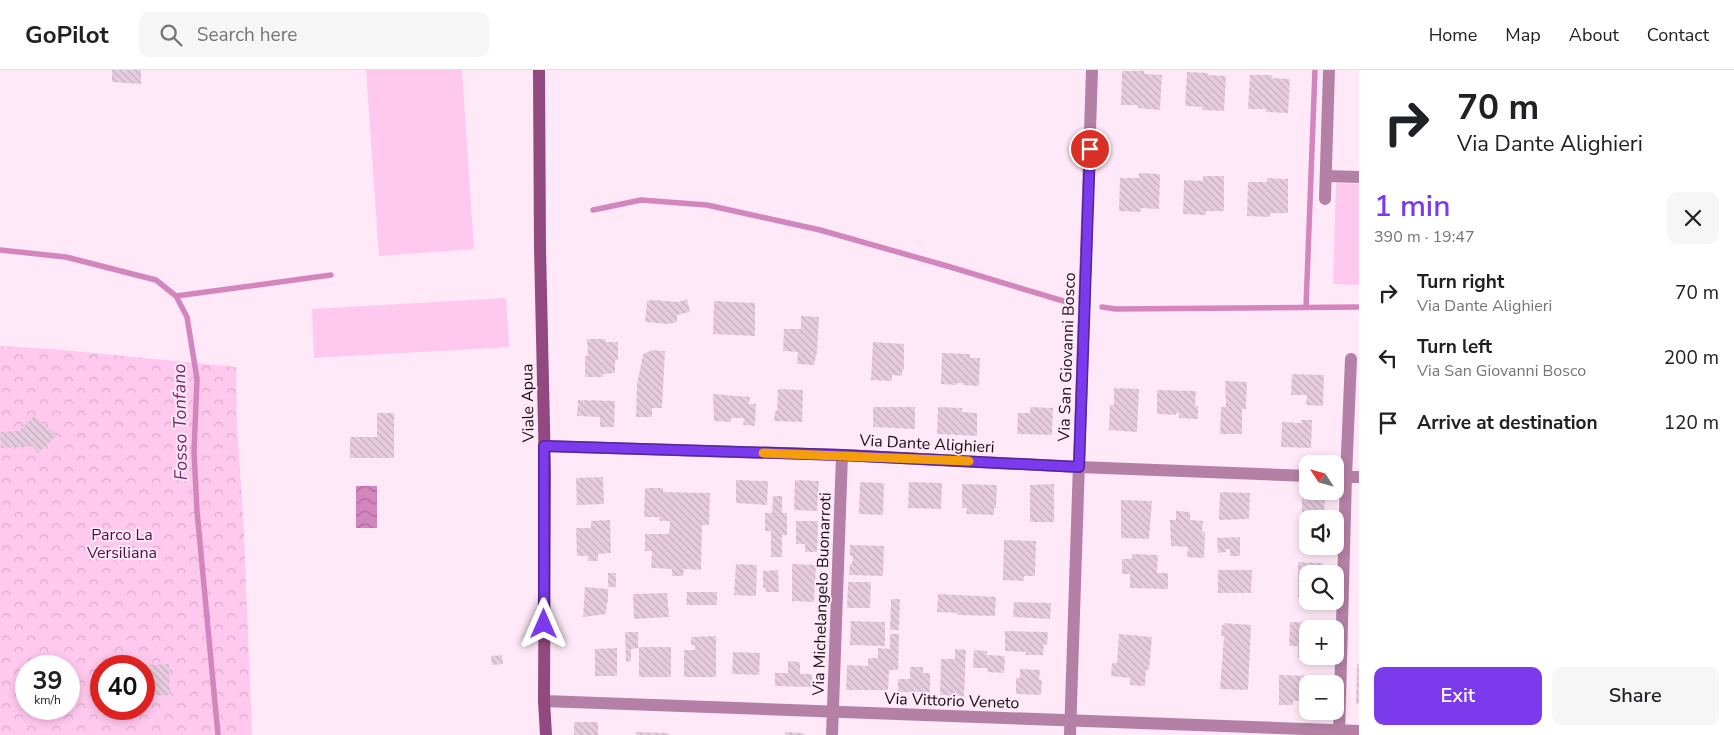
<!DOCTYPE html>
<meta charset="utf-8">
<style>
:root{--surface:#fff;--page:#f6f6f6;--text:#202124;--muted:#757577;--line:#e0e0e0;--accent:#7c3aed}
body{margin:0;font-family:"Nunito Sans",sans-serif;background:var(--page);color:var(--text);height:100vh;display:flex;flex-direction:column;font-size:19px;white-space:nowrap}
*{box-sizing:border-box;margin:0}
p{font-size:16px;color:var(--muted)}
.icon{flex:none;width:28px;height:28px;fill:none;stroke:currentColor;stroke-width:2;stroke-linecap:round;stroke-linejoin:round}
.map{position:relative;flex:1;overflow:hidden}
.panel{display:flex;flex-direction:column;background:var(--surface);width:375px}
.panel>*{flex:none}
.hud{background:#fff;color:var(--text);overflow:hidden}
.needle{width:32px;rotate:306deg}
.fabs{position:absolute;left:1299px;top:385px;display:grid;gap:10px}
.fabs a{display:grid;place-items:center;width:45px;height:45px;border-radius:10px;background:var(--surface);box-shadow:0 2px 8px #0003;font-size:25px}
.speed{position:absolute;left:15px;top:585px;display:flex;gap:10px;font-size:25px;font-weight:700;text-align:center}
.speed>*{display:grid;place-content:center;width:65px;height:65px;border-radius:50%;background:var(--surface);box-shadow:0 2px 8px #0003;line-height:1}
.speed small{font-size:12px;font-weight:400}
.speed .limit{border:8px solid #d22;background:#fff;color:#111}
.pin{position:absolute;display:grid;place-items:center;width:42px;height:42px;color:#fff;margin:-21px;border:2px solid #fff;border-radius:50%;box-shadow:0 1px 5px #0007}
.me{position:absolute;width:55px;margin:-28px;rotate:0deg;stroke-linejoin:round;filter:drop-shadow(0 0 4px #0008)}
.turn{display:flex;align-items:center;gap:18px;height:105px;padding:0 15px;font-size:22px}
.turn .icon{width:65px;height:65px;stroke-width:2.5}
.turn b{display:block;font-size:35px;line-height:42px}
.round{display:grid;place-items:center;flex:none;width:52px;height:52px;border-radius:10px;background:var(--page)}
.overview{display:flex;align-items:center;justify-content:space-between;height:85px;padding:0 15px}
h1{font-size:30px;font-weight:600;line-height:38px;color:var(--accent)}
.button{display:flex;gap:10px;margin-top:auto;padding:10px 15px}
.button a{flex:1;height:58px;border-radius:10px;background:var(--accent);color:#fff;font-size:20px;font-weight:600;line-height:58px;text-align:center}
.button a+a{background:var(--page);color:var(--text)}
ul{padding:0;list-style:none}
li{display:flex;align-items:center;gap:15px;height:65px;padding:0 15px}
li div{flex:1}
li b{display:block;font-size:19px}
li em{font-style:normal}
header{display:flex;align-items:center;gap:30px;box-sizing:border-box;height:70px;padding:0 25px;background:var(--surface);border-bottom:1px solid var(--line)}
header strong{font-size:24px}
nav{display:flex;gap:28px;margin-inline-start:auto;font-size:18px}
.search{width:350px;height:45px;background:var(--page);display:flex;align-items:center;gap:12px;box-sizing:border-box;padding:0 18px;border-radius:10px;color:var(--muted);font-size:19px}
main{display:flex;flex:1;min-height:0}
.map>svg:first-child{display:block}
.park{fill:url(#park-crowns);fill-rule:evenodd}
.pitch{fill:#ffc8ee}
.water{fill:url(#water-waves)}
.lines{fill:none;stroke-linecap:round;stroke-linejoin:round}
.stream{stroke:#d385be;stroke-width:5.5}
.building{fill:url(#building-back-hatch)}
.street{stroke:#b480a5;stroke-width:12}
.secondary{stroke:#924980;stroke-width:12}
.route-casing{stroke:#51269a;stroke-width:12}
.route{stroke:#7c3aed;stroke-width:9}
.slow{stroke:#f59e0b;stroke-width:9}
.labels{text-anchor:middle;stroke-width:4;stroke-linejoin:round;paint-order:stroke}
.street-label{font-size:16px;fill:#170e14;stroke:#ffe9f8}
.park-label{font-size:16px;fill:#530d46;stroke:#ffe9f8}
.water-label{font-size:18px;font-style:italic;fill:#7c2069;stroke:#ffe9f8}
</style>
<header>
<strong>GoPilot</strong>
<div class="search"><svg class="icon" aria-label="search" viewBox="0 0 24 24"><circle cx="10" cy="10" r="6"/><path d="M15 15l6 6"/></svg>Search here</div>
<nav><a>Home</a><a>Map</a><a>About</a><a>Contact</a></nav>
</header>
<main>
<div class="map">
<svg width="1359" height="665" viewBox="0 0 1359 665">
<defs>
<pattern id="park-crowns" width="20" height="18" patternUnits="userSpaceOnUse" patternTransform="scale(1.25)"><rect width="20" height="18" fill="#ffc8ee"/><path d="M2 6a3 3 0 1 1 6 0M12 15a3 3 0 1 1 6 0" fill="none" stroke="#daabcb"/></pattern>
<pattern id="water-waves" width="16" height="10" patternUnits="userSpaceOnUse" patternTransform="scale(1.25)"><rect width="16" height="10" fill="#d385be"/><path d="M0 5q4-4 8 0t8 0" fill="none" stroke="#aa6b99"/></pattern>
<pattern id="building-back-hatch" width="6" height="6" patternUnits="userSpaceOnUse" patternTransform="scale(1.25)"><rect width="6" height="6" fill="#e6ccde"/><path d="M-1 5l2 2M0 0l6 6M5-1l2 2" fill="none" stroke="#c5aebe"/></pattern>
</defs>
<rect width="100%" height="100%" fill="#ffe9f8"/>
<path class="park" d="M 0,276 L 52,279 L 236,297 L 237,353 L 244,464 L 252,665 L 0,665 ZM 26,596 L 69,596 L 69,639 L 26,639 ZM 101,596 L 144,596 L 144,639 L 101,639 Z"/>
<g class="pitch">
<polygon points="366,0 462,0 474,179 379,186"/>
<polygon points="1336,113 1359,114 1359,215 1333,214"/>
<polygon points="506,228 509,277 314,288 312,239"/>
</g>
<rect class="water" x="356" y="416" width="21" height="42"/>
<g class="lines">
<g class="stream">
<polyline points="593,140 641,130 707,135 820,160 947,196 1070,233"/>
<polyline points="0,180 66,187 156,210 176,226 187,247 197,309 194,382 197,441 218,665"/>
<polyline points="176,226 331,205"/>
<polyline points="1102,237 1116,239 1359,237"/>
<polyline points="1306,237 1315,0"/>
</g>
</g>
<g class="building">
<polygon points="112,0 141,0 141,14 112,12"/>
<polygon points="1122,1 1144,1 1144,4 1162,5 1160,40 1138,38 1138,35 1121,35"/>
<polygon points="1187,2 1208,3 1208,5 1226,6 1224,41 1202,40 1202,37 1185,36"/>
<polygon points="1250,5 1272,5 1272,8 1290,9 1288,43 1266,42 1266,39 1248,39"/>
<polygon points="1139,103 1160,104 1159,139 1141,138 1141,142 1119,141 1120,108 1139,108"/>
<polygon points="1203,106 1224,106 1224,141 1206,141 1206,145 1183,144 1184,110 1203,111"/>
<polygon points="1267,108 1288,109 1288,143 1270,143 1270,147 1247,146 1248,112 1267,112"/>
<polygon points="687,229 690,242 677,245 677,252 668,254 645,252 647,231 653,230 679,232"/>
<polygon points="714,231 755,233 755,266 713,264"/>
<polygon points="801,246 819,247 817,282 814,295 797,294 798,282 783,281 784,259 801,259"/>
<polygon points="587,269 605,269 606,272 618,272 618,290 615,290 615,303 603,304 603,307 585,307 585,286 588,286"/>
<polygon points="873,272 904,274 904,300 902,300 902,306 892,305 892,311 871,310"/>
<polygon points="653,280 665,281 662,338 652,338 652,347 636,347 637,315 643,284"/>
<polygon points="942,283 970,284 970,288 980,288 979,316 963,315 963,313 957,313 957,315 941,314"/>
<polygon points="1292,304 1324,305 1323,336 1306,335 1307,325 1291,325"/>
<polygon points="1225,311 1247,312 1246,339 1242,339 1242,364 1220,364 1221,337 1226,337"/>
<polygon points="1114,318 1139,319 1137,362 1109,360 1110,335 1114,335"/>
<polygon points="778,319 803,320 802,352 774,351 775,341 777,341"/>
<polygon points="1157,320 1196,321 1195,336 1198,336 1198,349 1179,348 1179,343 1176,343 1176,345 1157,344"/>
<polygon points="713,324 750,327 749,334 756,334 755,356 743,355 744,348 731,348 731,352 714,351"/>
<polygon points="578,330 615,331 614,357 600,357 600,347 577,346"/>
<polygon points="873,337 915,337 915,359 873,357"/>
<polygon points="938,337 962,338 962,342 977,343 977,366 937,364"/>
<polygon points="1030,337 1053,338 1052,365 1017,364 1018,343 1030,343"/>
<polygon points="377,343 394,343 394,388 350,388 350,367 377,367"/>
<polygon points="34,346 57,365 38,383 32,376 1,378 0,362 19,361"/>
<polygon points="1301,350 1312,350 1311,378 1281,377 1282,352 1302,353"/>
<polygon points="603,407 604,434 577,435 576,408"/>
<polygon points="736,410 768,411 767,435 736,433"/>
<polygon points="795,410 819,411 817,441 794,440"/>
<polygon points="860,412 884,413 883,445 859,444"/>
<polygon points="909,412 942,413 941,439 908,438"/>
<polygon points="962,414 997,415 996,438 994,438 994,445 966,444 967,438 962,438"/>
<polygon points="1054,414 1054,452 1030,452 1030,415"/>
<polygon points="645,418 663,418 663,422 710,423 709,455 702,455 701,500 684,499 683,506 672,506 672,499 651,498 652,481 645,481 645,464 669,464 670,451 660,451 659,447 644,447"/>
<polygon points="1302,420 1325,421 1324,449 1308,449 1308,457 1302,457"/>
<polygon points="1220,422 1250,423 1249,449 1219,450"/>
<polygon points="773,426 782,426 782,443 787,443 787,465 782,465 782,487 771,487 771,461 765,461 765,443 772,443"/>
<polygon points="1121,430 1152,431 1149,469 1121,468"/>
<polygon points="1176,441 1190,442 1190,450 1203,451 1202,461 1205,463 1204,488 1187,487 1188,477 1171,476 1170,450 1176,450"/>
<polygon points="610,450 611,483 598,484 598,491 588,491 588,486 577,486 576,458 591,458 591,451"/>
<polygon points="796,451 818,451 817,482 805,482 805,474 796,474"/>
<polygon points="1240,467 1240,486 1230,486 1230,479 1226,479 1226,482 1218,483 1217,468"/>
<polygon points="1004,470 1036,471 1035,506 1024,506 1024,511 1003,510"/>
<polygon points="850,475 884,476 883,506 849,505 850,494 852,494 853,486 850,486"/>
<polygon points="1132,484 1158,485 1157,503 1168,503 1168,519 1130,518 1130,504 1122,504 1122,489 1132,489"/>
<polygon points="1298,492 1323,493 1322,504 1308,504 1308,527 1298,527"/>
<polygon points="736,494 757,495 756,526 734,525"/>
<polygon points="792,494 816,495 814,532 792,531"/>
<polygon points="778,500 779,522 766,522 766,518 763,518 763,501"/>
<polygon points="1218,500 1252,500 1251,523 1218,523"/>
<rect x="608" y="503" width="8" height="14"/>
<polygon points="848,512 871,512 870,538 847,538"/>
<polygon points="585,517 608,519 608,532 607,532 606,544 583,547"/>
<polygon points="687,522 717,522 717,535 686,535"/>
<polygon points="667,523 669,547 634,549 633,524"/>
<polygon points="938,524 996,527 995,546 957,545 958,543 937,542"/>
<polygon points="891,529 900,529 899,560 890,560"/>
<polygon points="1014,532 1051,533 1050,549 1013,547"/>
<polygon points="851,551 885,552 885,576 850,575"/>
<polygon points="1290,552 1321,553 1320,559 1308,559 1308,587 1298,587 1298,576 1289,576"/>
<polygon points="1224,553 1251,555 1248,620 1220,619 1224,566 1221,566 1222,555 1224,555"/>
<polygon points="1005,561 1048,562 1047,575 1044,574 1043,585 1026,585 1026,582 1005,581"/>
<polygon points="625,562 638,562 638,578 631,579 631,591 626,592"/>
<polygon points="890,564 899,564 898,600 889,600 888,620 846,620 847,595 868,596 868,588 878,588 878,578 890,579"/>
<polygon points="1119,564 1152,567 1149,600 1146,600 1145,616 1130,615 1130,608 1111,606 1112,593 1117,593"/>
<polygon points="716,566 716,607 684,607 684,580 695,580 695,575 691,575 691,567"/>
<rect x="639" y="577" width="32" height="30"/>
<polygon points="617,578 617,606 595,606 595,579"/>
<polygon points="955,579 966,580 964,626 940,625 941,589 955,589"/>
<polygon points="974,580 987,581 987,585 1005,586 1004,603 987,602 988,598 973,598"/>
<polygon points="733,582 760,583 759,605 732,604"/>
<polygon points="502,585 503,594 492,595 491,586"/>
<polygon points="788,591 800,592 800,604 812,604 812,617 775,616 775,603 788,603"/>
<polygon points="169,594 170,625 144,626 144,595"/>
<polygon points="1357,594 1359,594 1359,634 1356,634"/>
<polygon points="910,597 923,597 923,603 930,603 930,622 898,622 898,609 910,609"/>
<polygon points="1020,599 1040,600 1039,609 1042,610 1041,625 1016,624 1016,608 1020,608"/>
<polygon points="1279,605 1312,606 1312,614 1308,614 1308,631 1293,631 1293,635 1279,635"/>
<rect x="574" y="652" width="24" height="13"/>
<polygon points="636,662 669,663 669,665 636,665"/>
<polygon points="785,662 804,663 804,665 785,665"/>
</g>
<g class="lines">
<g class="street">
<polyline points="1326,106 1359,107"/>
<polyline points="1325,129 1329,0"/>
<polyline points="544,376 842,385 1079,397 1308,406"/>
<polyline points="1335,407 1359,407"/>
<polyline points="544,631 1359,661"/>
<polyline points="832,665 842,385"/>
<polyline points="1070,665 1092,0"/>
<polyline points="1339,665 1346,407 1351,289"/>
</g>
<polyline class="secondary" points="539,0 540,178 545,401 544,631 546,665"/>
</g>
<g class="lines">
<g class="route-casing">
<polyline id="route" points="544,554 544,376 842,385 1079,397 1090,79"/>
</g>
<use href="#route" class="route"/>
<polyline class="slow" points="763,383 969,391"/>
</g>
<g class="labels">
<g class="street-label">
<text transform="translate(1066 287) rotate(-88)" y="6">Via San Giovanni Bosco</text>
<text transform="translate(527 333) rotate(-91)" y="6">Viale Apua</text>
<text transform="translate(927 373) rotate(3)" y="6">Via Dante Alighieri</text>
<text transform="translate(821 524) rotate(-88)" y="6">Via Michelangelo Buonarroti</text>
<text transform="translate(952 630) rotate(2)" y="6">Via Vittorio Veneto</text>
</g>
<g class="park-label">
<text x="122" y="470">Parco La<tspan x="122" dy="18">Versiliana</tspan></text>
</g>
<g class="water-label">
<text transform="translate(180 352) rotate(-91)" y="6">Fosso Tonfano</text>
</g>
</g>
</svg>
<div class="fabs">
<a><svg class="needle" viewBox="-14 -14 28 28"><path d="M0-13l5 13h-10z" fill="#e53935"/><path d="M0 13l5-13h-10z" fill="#757577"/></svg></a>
<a><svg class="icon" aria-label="sound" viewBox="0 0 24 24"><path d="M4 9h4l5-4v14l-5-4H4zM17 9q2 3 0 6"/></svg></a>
<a><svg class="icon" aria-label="search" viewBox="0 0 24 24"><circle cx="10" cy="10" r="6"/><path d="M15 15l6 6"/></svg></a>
<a>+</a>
<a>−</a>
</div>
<div class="speed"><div>39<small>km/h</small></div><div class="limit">40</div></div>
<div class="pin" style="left:1090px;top:79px;background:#d93025"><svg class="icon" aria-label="arrive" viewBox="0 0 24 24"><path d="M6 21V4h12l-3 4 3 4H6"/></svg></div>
<svg class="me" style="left:544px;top:554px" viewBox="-20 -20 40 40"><path d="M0-17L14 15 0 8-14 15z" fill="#7c3aed" stroke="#fff" stroke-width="4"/></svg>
</div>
<section class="panel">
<div class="hud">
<div class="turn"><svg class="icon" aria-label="right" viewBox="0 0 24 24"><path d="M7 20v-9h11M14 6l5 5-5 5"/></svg><div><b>70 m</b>Via Dante Alighieri</div></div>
</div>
<div class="overview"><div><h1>1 min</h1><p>390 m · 19:47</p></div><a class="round"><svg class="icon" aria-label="close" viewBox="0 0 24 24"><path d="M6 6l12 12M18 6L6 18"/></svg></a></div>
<ul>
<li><svg class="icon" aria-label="right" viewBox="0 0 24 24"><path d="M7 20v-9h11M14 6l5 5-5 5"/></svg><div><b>Turn right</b><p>Via Dante Alighieri</p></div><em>70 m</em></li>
<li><svg class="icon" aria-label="left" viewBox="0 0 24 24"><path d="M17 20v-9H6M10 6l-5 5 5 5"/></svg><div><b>Turn left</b><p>Via San Giovanni Bosco</p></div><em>200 m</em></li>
<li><svg class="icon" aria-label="arrive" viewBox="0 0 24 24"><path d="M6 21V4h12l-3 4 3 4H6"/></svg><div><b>Arrive at destination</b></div><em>120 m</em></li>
</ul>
<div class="button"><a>Exit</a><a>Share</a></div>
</section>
</main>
